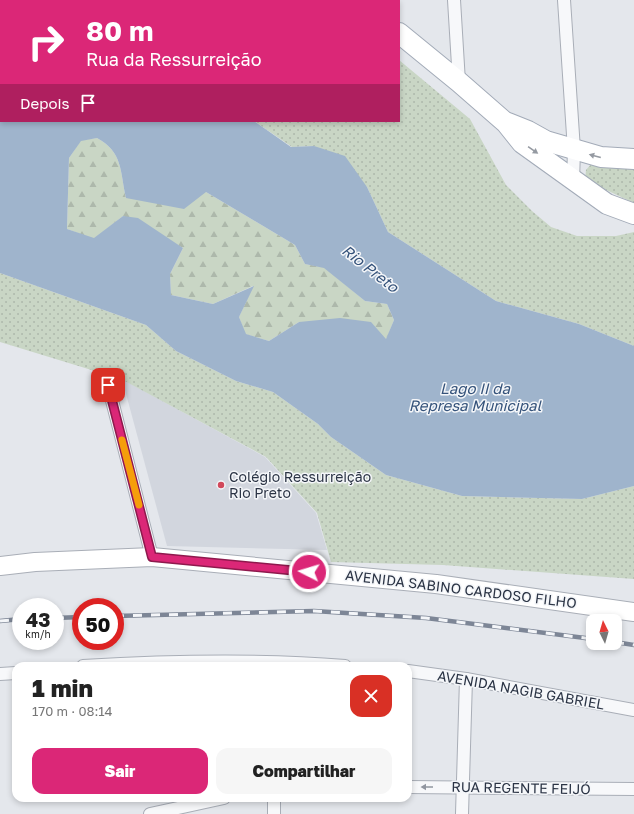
<!DOCTYPE html>
<html lang="pt">
<meta charset="utf-8">
<style>
:root{--surface:#fff;--page:#f6f6f6;--text:#222;--muted:#767676;--accent:#db2777}
body{margin:0;font-family:"Golos Text",sans-serif;background:var(--page);color:var(--text);height:100vh;display:flex;flex-direction:column;font-size:15px;white-space:nowrap}
*{box-sizing:border-box;margin:0}
p{font-size:13px;color:var(--muted)}
.icon{flex:none;width:22px;height:22px;fill:none;stroke:currentColor;stroke-width:2;stroke-linecap:round;stroke-linejoin:round}
.map{position:relative;flex:1;overflow:hidden}
.details{position:absolute;left:12px;top:662px;width:400px;height:140px;display:flex;flex-direction:column;background:var(--surface);border-radius:12px;box-shadow:0 2px 6px #0003}
.details>*{flex:none}
.hud{position:absolute;left:0px;top:0px;width:400px;height:122px;box-shadow:0 2px 6px #0003;background:#db2777;color:#fff;overflow:hidden}
.needle{width:26px;rotate:355deg}
.tools{position:absolute;left:586px;top:614px;display:grid;gap:8px}
.tools a{display:grid;place-items:center;width:36px;height:36px;border-radius:8px;background:var(--surface);box-shadow:0 2px 6px #0003;font-size:20px}
.speed{position:absolute;left:12px;top:598px;display:flex;gap:8px;font-size:20px;font-weight:700;text-align:center}
.speed>*{display:grid;place-content:center;width:52px;height:52px;border-radius:50%;background:var(--surface);box-shadow:0 2px 6px #0003;line-height:1}
.speed small{font-size:10px;font-weight:400}
.speed .limit{border:6px solid #d22;background:#fff;color:#111}
.pin{position:absolute;display:grid;place-items:center;width:34px;height:34px;color:#fff;margin:-17px;border-radius:8px;box-shadow:0 2px 6px #0006}
.me{position:absolute;width:44px;margin:-22px;rotate:275deg;stroke-linejoin:round;filter:drop-shadow(0 0 3px #0008)}
.turn{display:flex;align-items:center;gap:14px;height:84px;padding:0 20px;font-size:18px}
.turn .icon{width:52px;height:52px;stroke-width:2.5}
.turn b{display:block;font-size:28px;line-height:34px}
.then{display:flex;align-items:center;height:38px;padding:0 20px;background:#0003;gap:8px;font-size:15px}
.round{display:grid;place-items:center;flex:none;width:42px;height:42px;border-radius:12px;background:var(--page)}
.overview{display:flex;align-items:center;justify-content:space-between;height:68px;padding:0 20px}
h1{font-size:24px;font-weight:800;line-height:30px}
.primary-button{display:flex;gap:8px;margin-top:auto;padding:8px 20px}
.primary-button a{flex:1;height:46px;border-radius:12px;background:var(--accent);color:#fff;font-size:16px;font-weight:800;line-height:46px;text-align:center}
.primary-button a+a{background:var(--page);color:var(--text)}
.map>svg:first-child{display:block}
.built{fill:#d2d6de}
.green{fill:url(#green-dots)}
.forest{fill:url(#forest-firs)}
.water{fill:#9fb4cc;fill-rule:evenodd}
.lines{fill:none;stroke-linecap:round;stroke-linejoin:round}
.minor-casing{stroke:#a9aeb7;stroke-width:14}
.secondary-casing{stroke:#a9aeb7;stroke-width:20}
.primary-casing{stroke:#a3abb8;stroke-width:22}
.minor{stroke:#f7f8fa;stroke-width:12}
.secondary{stroke:#fff;stroke-width:18}
.primary{stroke:#fff;stroke-width:20}
.rail-casing{stroke:#7d8696;stroke-width:4.5}
.rail{stroke:#f4f6f9;stroke-width:3;stroke-dasharray:9;stroke-linecap:butt}
.oneway{fill:#959aa2}
.oneway2{fill:#9196a0}
.route-casing{stroke:#8e194d;stroke-width:10}
.route{stroke:#db2777;stroke-width:7}
.slow{stroke:#f59e0b;stroke-width:7}
.poi-dot{fill:#d1495b;stroke:#f4f6f9;stroke-width:1.5}
.labels{text-anchor:middle;stroke-width:3;stroke-linejoin:round;paint-order:stroke}
.poi-label{font-size:14px;fill:#2b3445;stroke:#f4f6f9;text-anchor:start}
.street-label{font-size:14px;fill:#2b3445;stroke:#f4f6f9}
.water-label{font-size:15px;font-style:italic;fill:#34527a;stroke:#f4f6f9}
</style>
<div class="map">
<svg width="634" height="814" viewBox="0 0 634 814">
<defs>
<pattern id="green-dots" width="8" height="8" patternUnits="userSpaceOnUse"><rect width="8" height="8" fill="#c9d6c5"/><path d="M2 2h.1M6 6h.1" fill="none" stroke="#adb8ab" stroke-width="1.8" stroke-linecap="round"/></pattern>
<pattern id="forest-firs" width="22" height="20" patternUnits="userSpaceOnUse"><rect width="22" height="20" fill="#c9d6c5"/><path d="M5 1l3.5 6h-7zM16 11l3.5 6h-7z" fill="#adb8ab"/></pattern>
</defs>
<rect width="100%" height="100%" fill="#e4e7ec"/>
<polygon class="built" points="122,379 265,457 316,513 327,550 167,546"/>
<g class="green">
<polygon points="81,0 328,0 329,1 83,1"/>
<polygon points="399,60 470,119 506,185 532,211 551,227 577,236 616,236 634,232 634,346 579,324 496,301 388,232 367,187 314,146 292,147 254,121 399,121"/>
<polygon points="592,163 634,167 634,203 585,180 586,170"/>
<polygon points="0,273 146,325 176,351 236,381 273,392 318,424 331,437 386,475 462,496 582,499 634,486 634,579 443,565 331,562 317,513 266,457 121,379 0,342"/>
</g>
<path class="forest" d="M 97,138 C 123,152 120,171 126,198 L 206,192 L 295,245 L 305,264 L 324,267 L 365,301 L 387,304 L 394,320 L 386,340 L 299,322 L 269,341 L 245,334 L 239,317 L 253,286 L 213,304 L 171,295 L 170,274 L 183,248 L 123,216 L 94,239 L 67,229 L 69,158 L 81,140 Z"/>
<path class="water" d="M 0,0 L 83,1 L 1,1 L 1,121 L 254,121 L 291,147 L 314,146 L 345,156 L 367,187 L 388,232 L 496,301 L 579,324 L 634,346 L 634,486 L 582,499 L 462,496 L 386,475 L 331,437 L 318,424 L 273,392 L 236,381 L 176,351 L 146,325 L 0,273 ZM 97,138 C 123,152 120,171 126,198 L 184,209 L 206,192 L 295,245 L 305,264 L 324,268 L 365,301 L 387,304 L 394,320 L 386,339 L 371,322 L 340,318 L 299,322 L 269,341 L 246,334 L 239,317 L 254,286 L 213,304 L 171,295 L 170,274 L 183,248 L 138,218 L 123,216 L 94,238 L 67,229 L 69,158 L 81,141 Z"/>
<g class="lines">
<g class="minor-casing">
<g id="minor">
<polyline points="454,0 459,82"/>
<polyline points="564,0 574,150 573,181"/>
<polyline points="108,385 152,557"/>
<path d="M 83,666 C 170,661 258,659 345,666"/>
<polyline points="408,671 466,679 634,710"/>
<polyline points="0,674 16,673"/>
<polyline points="408,787 634,789"/>
<polyline points="150,814 224,798"/>
<polyline points="274,814 274,798"/>
<polyline points="462,814 466,679"/>
</g>
</g>
<g class="secondary-casing">
<polyline id="secondary" points="0,566 35,562 152,557 436,584 634,612"/>
</g>
<g class="primary-casing">
<g id="primary">
<polyline points="358,0 359,1"/>
<polyline points="399,33 459,82 506,123 522,143 607,204 634,214"/>
<polyline points="508,123 528,131 546,141 601,157 634,159"/>
</g>
</g>
<use href="#minor" class="minor"/>
<use href="#secondary" class="secondary"/>
<use href="#primary" class="primary"/>
<g class="rail-casing">
<g id="rail">
<polyline points="115,616 314,611 426,618 593,639"/>
<polyline points="55,618 81,617"/>
<polyline points="0,621 21,619"/>
<polyline points="615,642 634,645"/>
</g>
</g>
<use href="#rail" class="rail"/>
</g>
<defs><path id="oneway-solid" d="M-6-.8H1V-3.2L6.5 0L1 3.2V.8H-6Z"/></defs>
<g class="oneway">
<use href="#oneway-solid" transform="translate(533 150) rotate(35)"/>
<use href="#oneway-solid" transform="translate(595 156) rotate(-165)"/>
</g>
<use class="oneway2" href="#oneway-solid" transform="translate(427 787) rotate(180)"/>
<g class="lines">
<g class="route-casing">
<polyline id="route" points="108,385 152,557 309,572"/>
</g>
<use href="#route" class="route"/>
<polyline class="slow" points="122,440 139,505"/>
</g>
<circle class="poi-dot" cx="221" cy="485" r="4"/>
<g class="labels">
<g class="poi-label">
<text x="229" y="482">Colégio Ressurreição<tspan x="229" dy="16">Rio Preto</tspan></text>
</g>
<g class="street-label">
<text transform="translate(461 589) rotate(7)" y="5">AVENIDA SABINO CARDOSO FILHO</text>
<text transform="translate(521 690) rotate(10)" y="5">AVENIDA NAGIB GABRIEL</text>
<text transform="translate(521 788) rotate(1)" y="5">RUA REGENTE FEIJÓ</text>
</g>
<g class="water-label">
<text transform="translate(370 269) rotate(38)" y="5">Rio Preto</text>
<text x="475" y="394">Lago II da<tspan x="475" dy="17">Represa Municipal</tspan></text>
</g>
</g>
</svg>
<div class="tools">
<a><svg class="needle" viewBox="-14 -14 28 28"><path d="M0-13l5 13h-10z" fill="#e53935"/><path d="M0 13l5-13h-10z" fill="#767676"/></svg></a>
</div>
<div class="speed"><div>43<small>km/h</small></div><div class="limit">50</div></div>
<div class="pin" style="left:108px;top:385px;background:#d93025"><svg class="icon" aria-label="arrive" viewBox="0 0 24 24"><path d="M6 21V4h12l-3 4 3 4H6"/></svg></div>
<svg class="me" style="left:309px;top:572px" viewBox="-20 -20 40 40"><circle r="17" fill="#db2777" stroke="#fff" stroke-width="3"/><path d="M0-11L8 9 0 5-8 9z" fill="#fff"/></svg>
<div class="hud">
<div class="turn"><svg class="icon" aria-label="right" viewBox="0 0 24 24"><path d="M7 20v-9h11M14 6l5 5-5 5"/></svg><div><b>80 m</b>Rua da Ressurreição</div></div>
<div class="then">Depois<svg class="icon" aria-label="arrive" viewBox="0 0 24 24"><path d="M6 21V4h12l-3 4 3 4H6"/></svg></div>
</div>
<section class="details">
<div class="overview"><div><h1>1 min</h1><p>170 m · 08:14</p></div><a class="round" style="background:#d93025;color:#fff"><svg class="icon" aria-label="close" viewBox="0 0 24 24"><path d="M6 6l12 12M18 6L6 18"/></svg></a></div>
<div class="primary-button"><a>Sair</a><a>Compartilhar</a></div>
</section>
</div>
